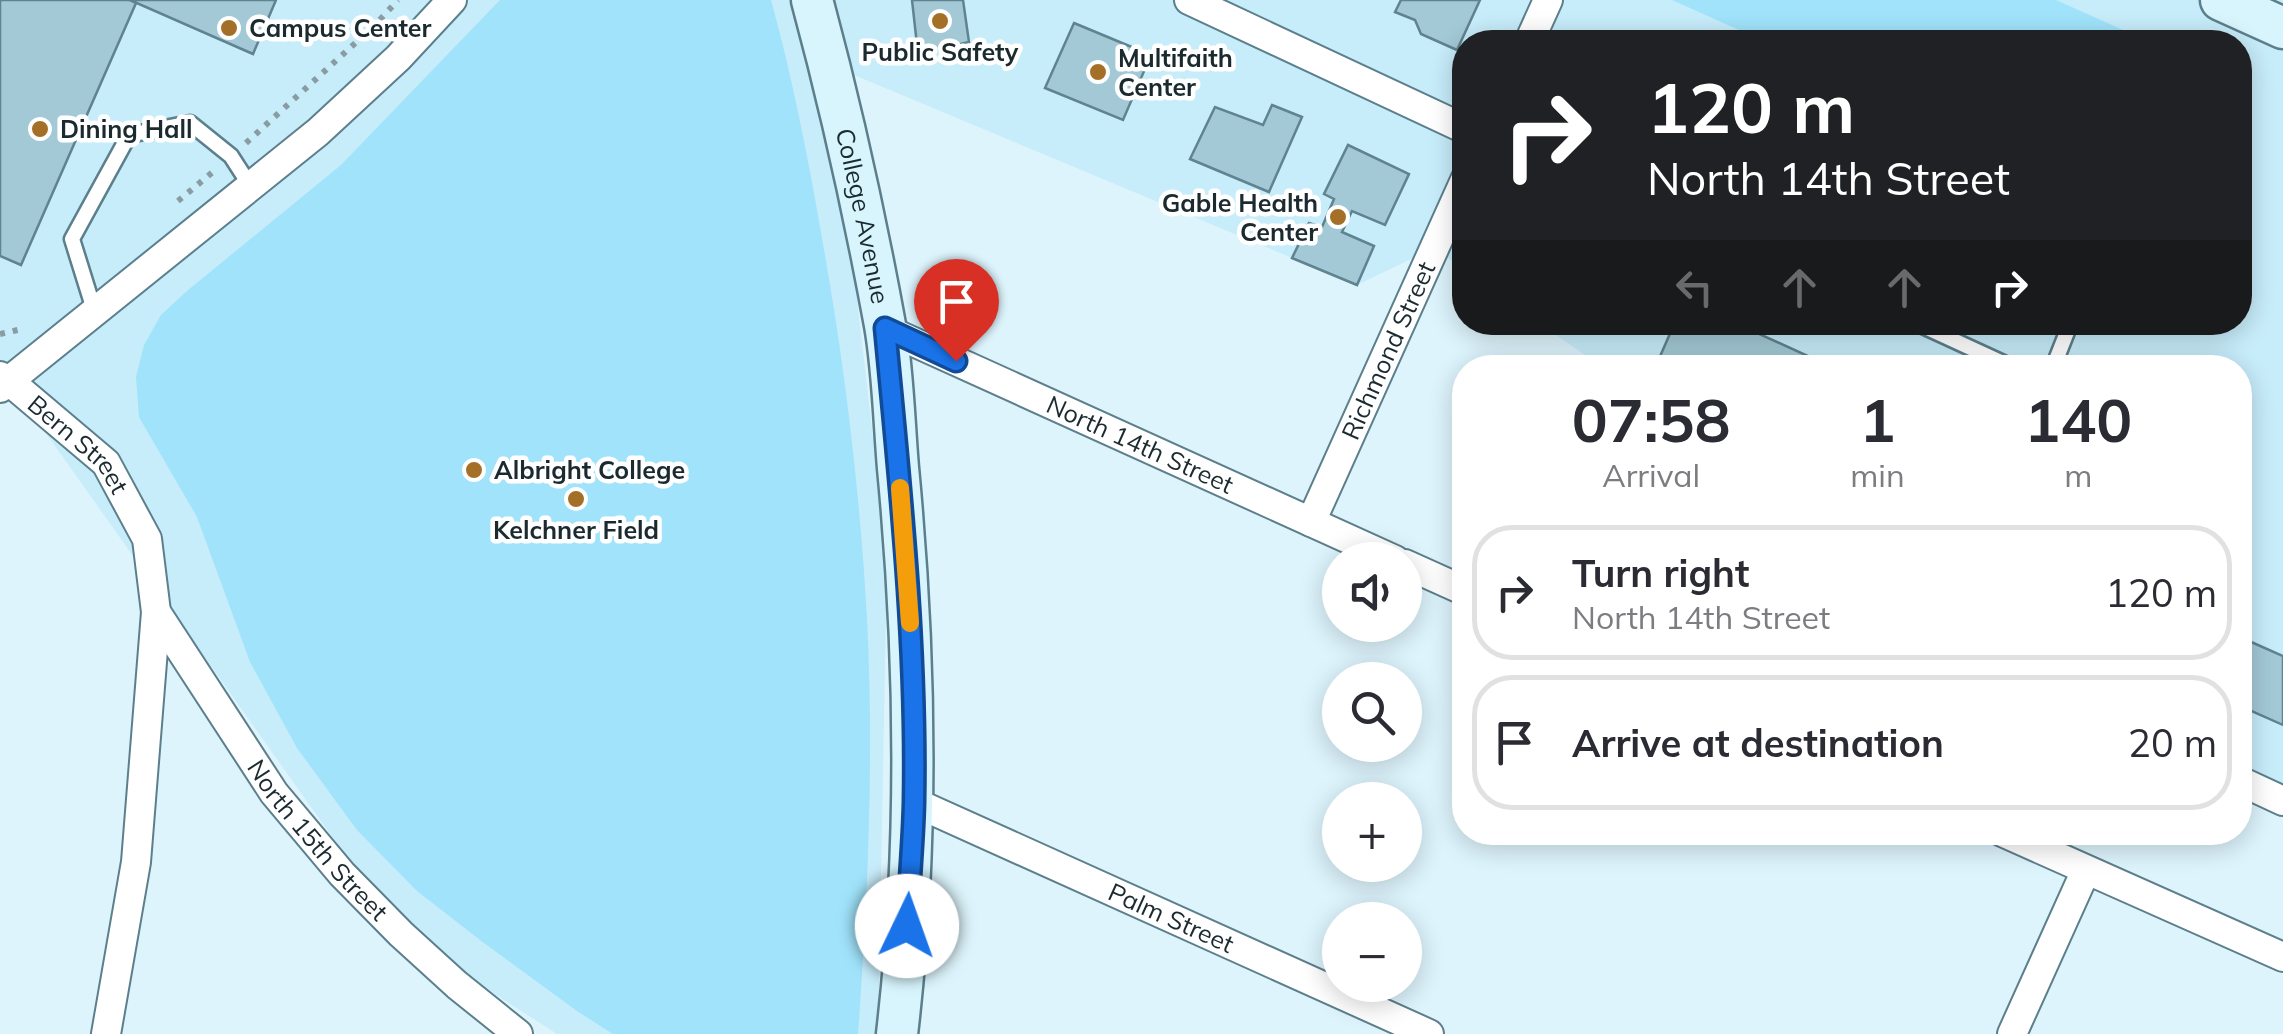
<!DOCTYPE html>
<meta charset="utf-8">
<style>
:root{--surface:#fff;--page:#f2f2f3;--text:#2b2b33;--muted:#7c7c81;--line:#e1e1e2}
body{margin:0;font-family:Mulish,sans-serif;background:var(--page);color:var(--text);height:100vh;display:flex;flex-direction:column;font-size:38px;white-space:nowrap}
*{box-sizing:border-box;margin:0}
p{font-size:32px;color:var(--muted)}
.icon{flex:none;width:55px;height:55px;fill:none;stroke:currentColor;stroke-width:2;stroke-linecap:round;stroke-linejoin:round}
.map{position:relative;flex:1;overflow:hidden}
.side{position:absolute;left:1452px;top:355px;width:800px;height:490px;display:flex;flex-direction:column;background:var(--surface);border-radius:40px;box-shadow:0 5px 25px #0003}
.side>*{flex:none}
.banner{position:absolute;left:1452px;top:30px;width:800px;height:305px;border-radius:40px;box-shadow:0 5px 25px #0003;background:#202124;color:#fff;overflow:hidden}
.tools{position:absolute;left:1322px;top:542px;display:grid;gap:20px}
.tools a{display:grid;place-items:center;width:100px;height:100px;border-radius:50%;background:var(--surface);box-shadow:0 5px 25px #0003;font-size:50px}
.pin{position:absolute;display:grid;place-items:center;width:85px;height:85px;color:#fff;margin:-102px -42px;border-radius:50% 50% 50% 0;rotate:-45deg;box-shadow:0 0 10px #0007}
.pin .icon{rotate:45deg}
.me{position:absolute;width:110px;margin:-55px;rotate:3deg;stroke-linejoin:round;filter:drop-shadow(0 0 8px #0008)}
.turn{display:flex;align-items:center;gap:35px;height:210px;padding:0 30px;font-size:45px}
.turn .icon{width:130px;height:130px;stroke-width:2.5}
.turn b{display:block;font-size:70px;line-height:85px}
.lanes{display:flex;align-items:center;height:95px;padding:0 30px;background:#0003;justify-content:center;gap:50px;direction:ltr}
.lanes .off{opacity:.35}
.eta{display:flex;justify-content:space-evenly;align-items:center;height:170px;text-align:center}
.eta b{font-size:60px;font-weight:700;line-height:70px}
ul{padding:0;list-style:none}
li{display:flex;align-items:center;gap:30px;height:135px;margin:0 20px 15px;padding:0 10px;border:5px solid var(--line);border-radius:40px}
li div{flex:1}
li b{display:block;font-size:38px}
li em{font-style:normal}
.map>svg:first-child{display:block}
.built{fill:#c7ecfa}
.green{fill:#a0e3fb}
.building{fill:#a3c9d6;stroke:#5f838f;stroke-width:2.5}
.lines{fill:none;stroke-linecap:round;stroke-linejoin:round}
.lane-casing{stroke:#5c7f8c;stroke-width:19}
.street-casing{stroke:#5c7f8c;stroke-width:32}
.secondary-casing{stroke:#5c7f8c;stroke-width:45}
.path{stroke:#899ca3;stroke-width:6;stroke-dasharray:5 8;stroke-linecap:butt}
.lane{stroke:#fff;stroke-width:14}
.street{stroke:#fff;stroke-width:28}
.secondary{stroke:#d8f5fe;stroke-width:40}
.route-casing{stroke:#114b97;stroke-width:25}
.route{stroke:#1a73e8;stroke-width:18}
.slow{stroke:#f59e0b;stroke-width:18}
.poi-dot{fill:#a47028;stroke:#fff;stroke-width:4}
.labels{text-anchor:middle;stroke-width:9;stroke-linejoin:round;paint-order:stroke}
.poi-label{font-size:25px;font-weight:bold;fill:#1b2a2f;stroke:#fff;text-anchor:start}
.street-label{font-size:25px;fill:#1b2a2f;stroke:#fff}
</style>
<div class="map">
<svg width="2283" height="1034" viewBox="0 0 2283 1034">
<rect width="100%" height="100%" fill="#ddf4fc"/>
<polygon class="built" points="0,0 2283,0 2283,799 2240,779 2240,368 1602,367 1539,323 2240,322 2240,42 1465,42 1465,270 1434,248 1357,285 830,65 887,559 878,1034 557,1034 401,934 9,381 0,376"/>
<g class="green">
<path d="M 500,0 L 771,0 C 793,80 809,162 823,244 C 845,367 860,493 867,619 C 874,757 868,896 858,1034 L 613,1034 L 577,1011 L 484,943 L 417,891 L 357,830 L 297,748 L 250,662 L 197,517 L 139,417 L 136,377 L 144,345 L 161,315 L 187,291 L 341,165 Z"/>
<polygon points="1672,0 2056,0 2150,42 1766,42"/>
</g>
<g class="building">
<polygon points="0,0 130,0 136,3 21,265 0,256"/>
<polygon points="130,0 276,0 253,54"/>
<polygon points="912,0 963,0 969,42 918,54"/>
<polygon points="1401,0 1480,0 1457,50 1421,34 1415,20 1395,12"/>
<polygon points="1074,23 1151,55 1123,120 1045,88"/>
<polygon points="1272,105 1302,117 1269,192 1190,159 1215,107 1263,125"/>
<polygon points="1348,145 1409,174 1385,225 1352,211 1342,232 1374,246 1357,285 1292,258 1309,223 1322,227 1334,199 1324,194"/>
<polygon points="1675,322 1733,322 1834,368 1655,368"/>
<polygon points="2240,637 2283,656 2283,725 2240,706"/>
</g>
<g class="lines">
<g class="lane-casing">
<g id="lane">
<polyline points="95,313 72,239 129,135 190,123 231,156 251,187"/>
<polyline points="1914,322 2014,368"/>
<polyline points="2051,368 2054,365 2071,322"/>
</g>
</g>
<g class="street-casing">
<g id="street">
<polyline points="1189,0 1465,129"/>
<polyline points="1529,42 1548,0"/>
<path id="s1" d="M 885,329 L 1395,560"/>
<path id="s2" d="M 0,376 L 9,381 L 106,463 L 147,539 L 156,612 L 136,862 L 106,1034"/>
<polyline points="0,388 318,132 398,58 452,0"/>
<path id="s3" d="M 1311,522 L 1465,180"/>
<polyline points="1405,564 1465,591"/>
<path id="s4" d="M 156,612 L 274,793 L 342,874 L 401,934 L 457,985 L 518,1034"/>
<polyline points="2240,781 2283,801"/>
<path id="s5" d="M 914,802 L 1429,1034"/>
<polyline points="2002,832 2283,957"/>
<polyline points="2012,1034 2086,870"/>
</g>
</g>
<g class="secondary-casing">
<g id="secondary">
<path id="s6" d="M 812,0 C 841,107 865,216 885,325 C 893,371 894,420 898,468 C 916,656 919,846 897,1034"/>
<polyline points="2221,0 2283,28"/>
</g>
</g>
<g class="path">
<polyline points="246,143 375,25 398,0"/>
<polyline points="178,201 214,171"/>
<polyline points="0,334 22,329"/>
</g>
<use href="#lane" class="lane"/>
<use href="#street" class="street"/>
<use href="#secondary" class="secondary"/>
</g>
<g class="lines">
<g class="route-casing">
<path id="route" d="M 907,926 C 909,885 913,844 914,803 C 917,644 900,486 885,328 L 956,361"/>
</g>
<use href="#route" class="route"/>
<polyline class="slow" points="900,488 910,623"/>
</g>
<g class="poi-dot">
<circle cx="940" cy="21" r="10"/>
<circle cx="229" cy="28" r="10"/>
<circle cx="1098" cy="72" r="10"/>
<circle cx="40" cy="129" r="10"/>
<circle cx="1338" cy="217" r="10"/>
<circle cx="474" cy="470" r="10"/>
<circle cx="576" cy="499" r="10"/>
</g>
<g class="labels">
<g class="poi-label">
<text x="249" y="37">Campus Center</text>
<text x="940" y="61" text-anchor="middle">Public Safety</text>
<text x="1118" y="67">Multifaith<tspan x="1118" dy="29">Center</tspan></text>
<text x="60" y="138">Dining Hall</text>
<text x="1318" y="212" text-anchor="end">Gable Health<tspan x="1318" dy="29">Center</tspan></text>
<text x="494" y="479">Albright College</text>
<text x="576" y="539" text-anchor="middle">Kelchner Field</text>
</g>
<g class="street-label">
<text dy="9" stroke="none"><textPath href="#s6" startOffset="222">College Avenue</textPath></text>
<text dy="9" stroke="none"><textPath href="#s3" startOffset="188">Richmond Street</textPath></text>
<text dy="9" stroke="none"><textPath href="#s1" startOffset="280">North 14th Street</textPath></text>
<text dy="9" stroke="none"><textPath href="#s2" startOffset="105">Bern Street</textPath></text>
<text dy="9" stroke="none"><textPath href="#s4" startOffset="280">North 15th Street</textPath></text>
<text dy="9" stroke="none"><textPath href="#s5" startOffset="282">Palm Street</textPath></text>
</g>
</g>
</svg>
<div class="tools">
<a><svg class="icon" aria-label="sound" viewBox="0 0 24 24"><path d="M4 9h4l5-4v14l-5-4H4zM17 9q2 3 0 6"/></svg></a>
<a><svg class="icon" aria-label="search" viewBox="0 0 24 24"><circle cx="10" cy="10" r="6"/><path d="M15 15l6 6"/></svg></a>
<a>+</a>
<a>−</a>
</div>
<div class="pin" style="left:956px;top:361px;background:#d93025"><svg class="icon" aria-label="arrive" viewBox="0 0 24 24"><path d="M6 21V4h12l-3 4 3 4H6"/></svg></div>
<svg class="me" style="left:907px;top:926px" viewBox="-20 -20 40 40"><circle r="19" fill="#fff"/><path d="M0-13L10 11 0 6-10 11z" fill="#1a73e8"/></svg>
<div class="banner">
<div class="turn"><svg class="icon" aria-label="right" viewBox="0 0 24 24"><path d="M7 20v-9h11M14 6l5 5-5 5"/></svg><div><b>120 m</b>North 14th Street</div></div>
<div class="lanes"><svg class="icon off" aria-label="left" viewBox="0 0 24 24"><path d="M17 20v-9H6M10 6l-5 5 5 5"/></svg><svg class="icon off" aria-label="ahead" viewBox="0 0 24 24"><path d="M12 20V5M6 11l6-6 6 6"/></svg><svg class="icon off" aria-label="ahead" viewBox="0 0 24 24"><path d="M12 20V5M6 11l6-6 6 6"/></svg><svg class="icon" aria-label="right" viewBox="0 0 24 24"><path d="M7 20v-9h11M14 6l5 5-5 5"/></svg></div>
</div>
<section class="side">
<div class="eta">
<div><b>07:58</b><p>Arrival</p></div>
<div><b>1</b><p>min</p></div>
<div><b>140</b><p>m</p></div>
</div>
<ul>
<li><svg class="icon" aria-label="right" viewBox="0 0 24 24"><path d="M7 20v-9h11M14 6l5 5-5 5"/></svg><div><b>Turn right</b><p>North 14th Street</p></div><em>120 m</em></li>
<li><svg class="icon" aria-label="arrive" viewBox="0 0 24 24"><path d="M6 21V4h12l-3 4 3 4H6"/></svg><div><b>Arrive at destination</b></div><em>20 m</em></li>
</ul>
</section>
</div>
